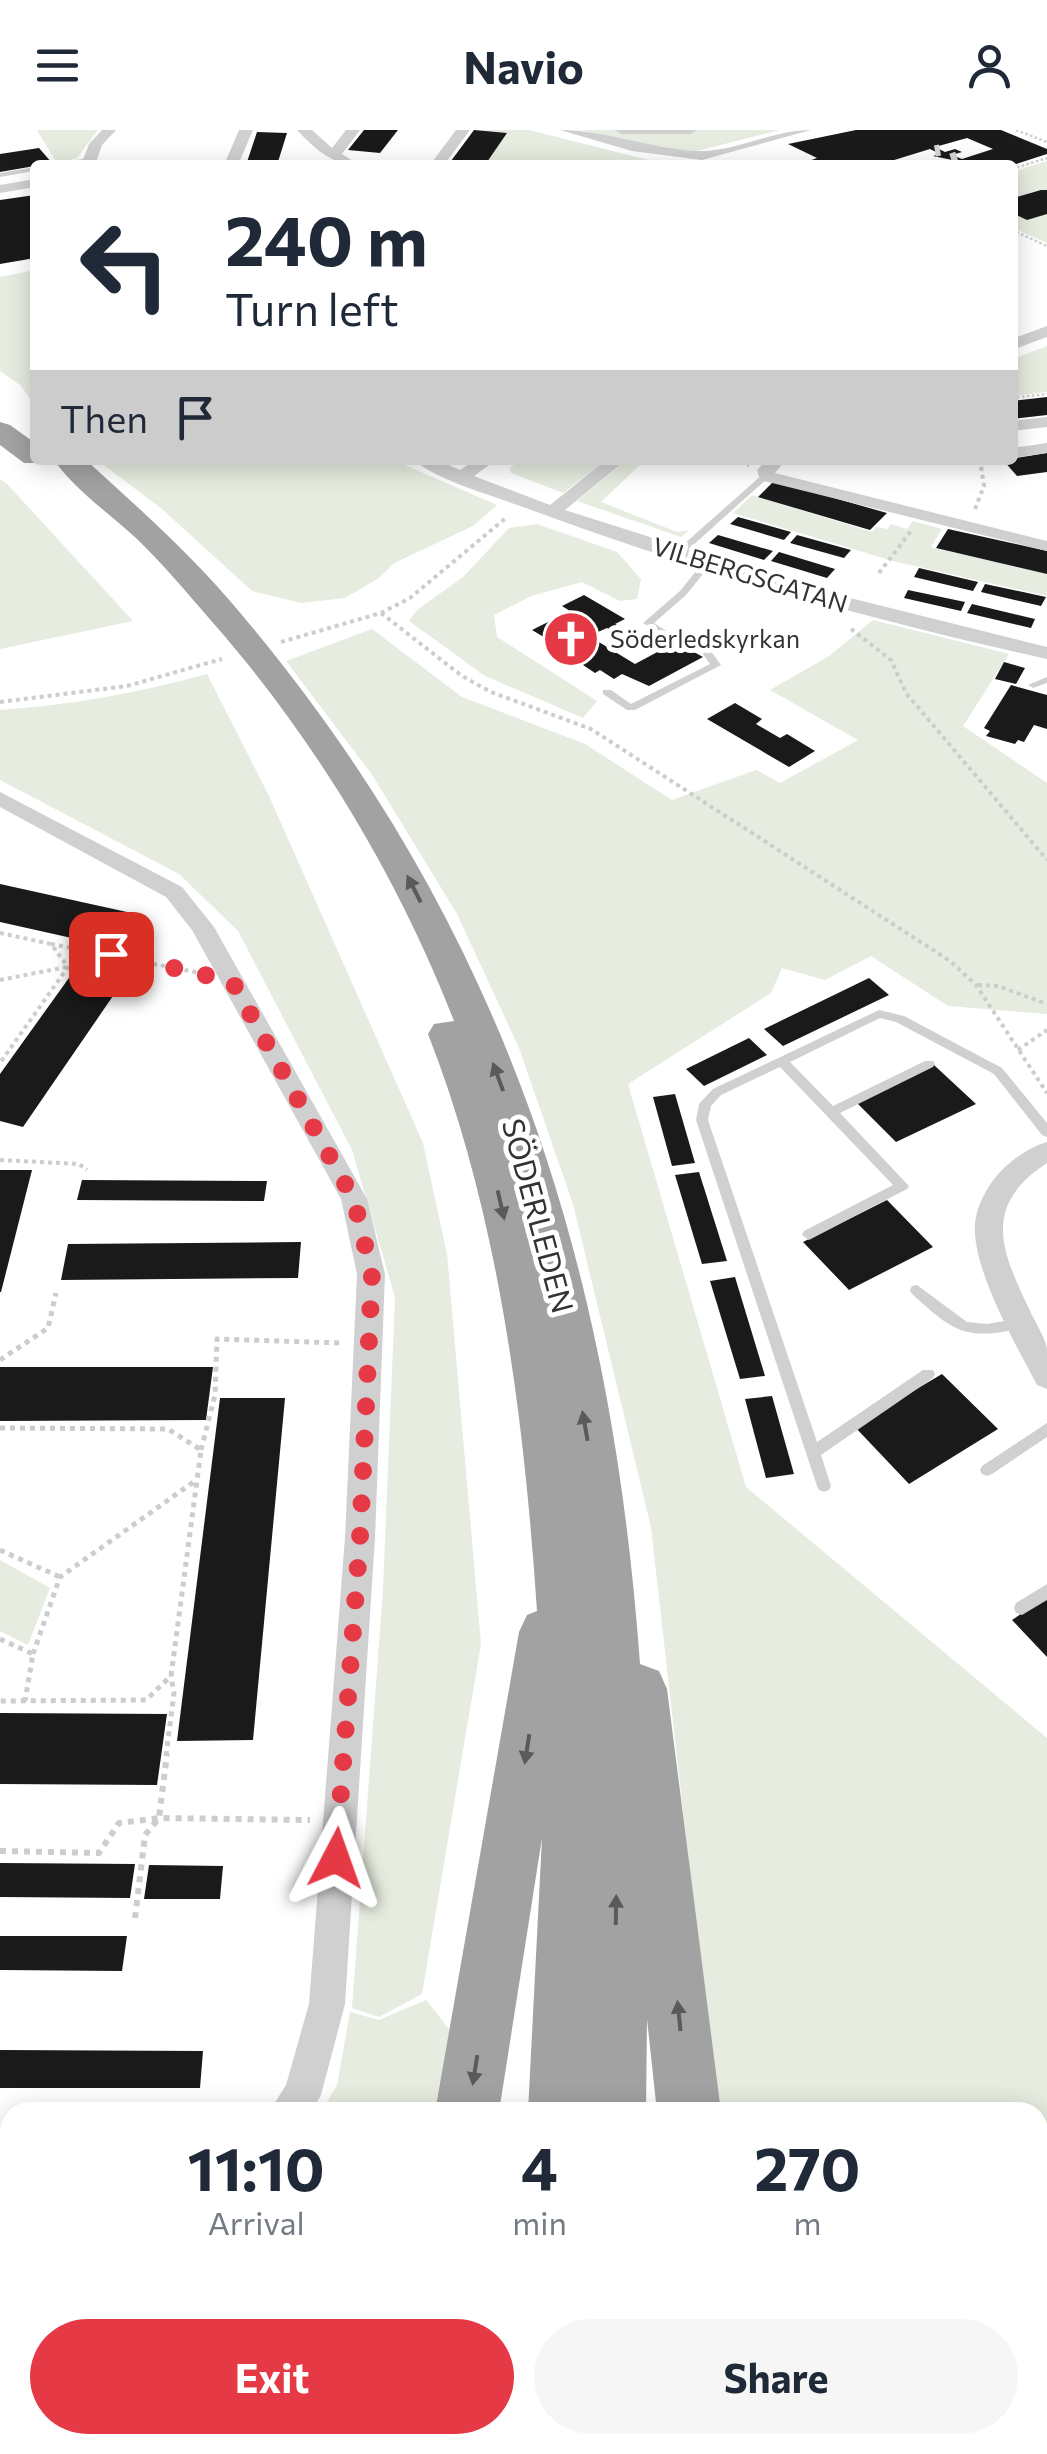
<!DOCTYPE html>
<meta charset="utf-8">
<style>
:root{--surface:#fff;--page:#f6f6f7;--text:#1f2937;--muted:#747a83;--accent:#e63946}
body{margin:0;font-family:Commissioner,sans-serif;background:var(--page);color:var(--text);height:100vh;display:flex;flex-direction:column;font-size:38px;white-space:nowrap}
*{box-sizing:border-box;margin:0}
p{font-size:32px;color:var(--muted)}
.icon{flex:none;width:55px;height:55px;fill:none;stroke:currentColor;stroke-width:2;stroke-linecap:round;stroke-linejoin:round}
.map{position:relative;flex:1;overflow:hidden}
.panel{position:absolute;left:0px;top:1972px;width:1048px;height:352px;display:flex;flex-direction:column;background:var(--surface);border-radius:30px 30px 0 0;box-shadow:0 5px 25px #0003}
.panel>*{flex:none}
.top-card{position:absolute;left:30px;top:30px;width:988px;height:305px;border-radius:10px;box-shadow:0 5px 25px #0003;background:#fff;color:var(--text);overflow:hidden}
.pin{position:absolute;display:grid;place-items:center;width:85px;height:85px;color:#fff;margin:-42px;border-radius:20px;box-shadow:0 5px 15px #0006}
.me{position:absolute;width:110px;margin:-55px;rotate:4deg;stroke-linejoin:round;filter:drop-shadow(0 0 8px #0008)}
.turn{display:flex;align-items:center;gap:35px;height:210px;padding:0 30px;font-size:45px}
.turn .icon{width:130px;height:130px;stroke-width:2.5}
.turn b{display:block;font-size:70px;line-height:85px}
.then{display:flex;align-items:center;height:95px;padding:0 30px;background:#0003;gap:20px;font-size:38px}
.eta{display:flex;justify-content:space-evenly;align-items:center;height:170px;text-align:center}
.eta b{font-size:60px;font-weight:700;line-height:70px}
.action{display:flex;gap:20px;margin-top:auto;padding:20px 30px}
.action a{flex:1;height:115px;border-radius:60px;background:var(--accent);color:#fff;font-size:40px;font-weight:700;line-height:115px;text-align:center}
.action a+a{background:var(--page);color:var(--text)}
header{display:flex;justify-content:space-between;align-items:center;height:130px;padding:0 30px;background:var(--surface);font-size:45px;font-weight:700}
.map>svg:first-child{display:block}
.green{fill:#e6ecdf}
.building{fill:#1a1a1a;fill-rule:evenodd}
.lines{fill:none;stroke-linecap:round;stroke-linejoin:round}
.pedestrian-tunnel{stroke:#d6d6d6;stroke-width:11;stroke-dasharray:11 5;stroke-linecap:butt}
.path-far3{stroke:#cdcdcd;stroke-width:2.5;stroke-dasharray:2.5 2.5;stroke-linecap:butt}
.path-far2{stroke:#cdcdcd;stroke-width:4;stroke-dasharray:4 4;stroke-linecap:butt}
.path-far1{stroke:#cdcdcd;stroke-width:5;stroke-dasharray:5 5;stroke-linecap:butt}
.path{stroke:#cdcdcd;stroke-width:6;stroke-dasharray:6 6;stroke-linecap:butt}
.service{fill:#d0d0d0;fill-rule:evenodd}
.minor{fill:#d0d0d0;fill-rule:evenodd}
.trunk{fill:#a2a2a2;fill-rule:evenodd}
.oneway{fill:#5a5a5a}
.route{stroke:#e63946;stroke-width:18;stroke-dasharray:0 32.4}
.labels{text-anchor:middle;stroke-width:10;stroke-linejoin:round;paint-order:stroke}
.far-street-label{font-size:25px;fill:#333;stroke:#fff}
.far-poi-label{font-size:25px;fill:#333;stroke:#fff;text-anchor:start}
.street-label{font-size:30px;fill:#333;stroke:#fff}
</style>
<header><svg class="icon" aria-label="menu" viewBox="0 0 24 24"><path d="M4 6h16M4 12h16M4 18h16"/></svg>Navio<svg class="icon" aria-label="person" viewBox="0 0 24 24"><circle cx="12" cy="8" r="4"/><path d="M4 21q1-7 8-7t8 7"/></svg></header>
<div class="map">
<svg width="1047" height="2324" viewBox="0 0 1047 2324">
<rect width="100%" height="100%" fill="#fff"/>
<g class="green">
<polygon points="37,0 98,0 77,28 57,33"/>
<polygon points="474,0 529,0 668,35 485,35 506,4"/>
<polygon points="581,0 780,0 697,21 662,19"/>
<polygon points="1047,31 1047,113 1013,98 1012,42"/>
<polygon points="35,140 35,275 20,255 0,241 0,147"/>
<polygon points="1047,216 1047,262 1013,266 1013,229"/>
<polygon points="97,330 393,330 497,375 473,396 394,433 379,448 345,468 301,473 252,461 162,379"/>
<polygon points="521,330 606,330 563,363 511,343 510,338"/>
<polygon points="627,330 645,330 601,372 677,402 689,400 681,407 577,371"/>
<polygon points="0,349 7,354 133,491 0,519"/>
<polygon points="752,365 872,402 876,397 888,399 891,394 907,399 913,391 942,399 931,417 1047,444 1047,466 893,431 733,383"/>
<polygon points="537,394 617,422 641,449 637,469 620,471 582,452 531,466 494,485 497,507 597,571 583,588 485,546 409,491 417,480 463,447 509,398"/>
<polygon points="873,490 1009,524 963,596 1047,653 1047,884 948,876 871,826 825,850 782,838 771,863 628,954 746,1357 1047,1608 1047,2324 1034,2324 1028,2315 1038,2315 1038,1982 717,1982 651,1397 573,1074 519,918 457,784 373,646 286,531 372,499 462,567 585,614 672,670 756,640 780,653 858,610 770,560 829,526"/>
<path d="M 207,544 L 269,666 L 423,1013 L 447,1124 L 481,1514 L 422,1864 L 379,1887 L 352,1878 L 383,1460 L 395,1167 L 352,1020 L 238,801 L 179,744 L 0,650 L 0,580 C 71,575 138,563 207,544 Z"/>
<polygon points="0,1430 50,1458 28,1515 0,1501"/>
<polygon points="426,1870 453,1904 437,1982 321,1982 337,1955 350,1882 379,1890"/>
<polygon points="0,2085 10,2085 10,2315 336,2315 333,2324 0,2324"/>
<polygon points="773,2315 958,2315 961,2324 775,2324"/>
</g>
<g class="building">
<polygon points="364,0 398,0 380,23 348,20"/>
<polygon points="474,0 507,3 485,35 448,35"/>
<path d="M 856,0 L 1001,0 L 1047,19 L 1047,24 L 1013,35 L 947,35 L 957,31 L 933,26 L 940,24 L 930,19 L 878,35 L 813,35 L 806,32 L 817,28 L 788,14 ZM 967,8 L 993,19 L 962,29 L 952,25 L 962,22 L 955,19 L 945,22 L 935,17 Z"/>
<polygon points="257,2 287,3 277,35 246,35"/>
<polygon points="39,18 52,33 0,42 0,24"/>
<polygon points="1041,60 1047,60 1047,84 1027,90 1012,83 1012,71 1017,70 1013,68"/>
<polygon points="35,65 35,128 0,134 0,70"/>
<polygon points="1047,267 1047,285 1012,289 1012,271"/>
<polygon points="1047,323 1047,342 1017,346 1003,330"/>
<polygon points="774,351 887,383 870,400 758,367"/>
<polygon points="738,387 791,402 784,410 730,394"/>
<polygon points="948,399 1047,421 1047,444 936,418"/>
<polygon points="718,405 773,421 764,430 709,413"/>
<polygon points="797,405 851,420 844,428 790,413"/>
<polygon points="779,422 835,439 827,448 771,431"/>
<polygon points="919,438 978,452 973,461 914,447"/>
<polygon points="985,454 1046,467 1041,476 981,462"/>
<polygon points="908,460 965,472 961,481 904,468"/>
<polygon points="584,465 625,489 615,494 621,497 613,501 607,498 589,506 635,534 676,512 703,527 649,556 622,544 614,549 600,540 595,543 580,533 584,531 532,500 570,481 562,476"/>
<polygon points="972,474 1035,489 1031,498 967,483"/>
<polygon points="1004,532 1025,538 1016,554 995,549"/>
<polygon points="1011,555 1047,565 1047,599 1034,595 1024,612 1018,610 1015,614 986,606 990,601 984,598"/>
<polygon points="735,573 762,589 756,594 780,608 787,604 815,621 789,637 707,589"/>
<polygon points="0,754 136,784 112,817 0,792"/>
<polygon points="89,820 137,831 23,997 0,991 0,944"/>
<polygon points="869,848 889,865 783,916 764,899"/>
<polygon points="749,908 767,925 704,956 686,939"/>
<polygon points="934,935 976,974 896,1012 855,971"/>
<polygon points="675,964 695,1033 672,1036 653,967"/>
<polygon points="0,1040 32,1040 1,1162 0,1162"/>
<polygon points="699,1042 727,1131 702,1134 675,1045"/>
<polygon points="82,1050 267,1051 264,1071 77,1070"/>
<polygon points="887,1070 933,1117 849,1160 803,1112"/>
<polygon points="301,1112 298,1148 61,1150 68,1114"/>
<polygon points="735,1147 765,1246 740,1249 710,1151"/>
<polygon points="0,1237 213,1237 206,1290 0,1291"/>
<polygon points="942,1244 998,1299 909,1354 854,1296"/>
<polygon points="772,1266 794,1344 766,1348 745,1269"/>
<polygon points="220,1268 285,1268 253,1610 177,1611"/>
<polygon points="1047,1466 1047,1527 1012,1490"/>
<polygon points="0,1583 167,1584 157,1655 0,1654"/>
<polygon points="0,1733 135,1734 130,1768 0,1767"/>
<polygon points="149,1735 223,1736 220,1769 144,1769"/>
<polygon points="0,1806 127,1806 122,1841 0,1840"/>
<polygon points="0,1920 203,1921 200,1958 0,1958"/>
</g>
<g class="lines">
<g class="pedestrian-tunnel">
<polyline points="935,21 940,20"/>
<polyline points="951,29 957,27"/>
</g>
<g class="path-far3">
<polyline points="1016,0 1047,12"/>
<polyline points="1012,39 1047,28"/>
<polyline points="1012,100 1047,116"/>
<polyline points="1012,268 1047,264"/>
</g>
<g class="path-far2">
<polyline points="732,330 749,335"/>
<polyline points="975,379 984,356 980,330"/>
<polyline points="879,443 911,401"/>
<polyline points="381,483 462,546 491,562 591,599 950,831 976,855 1047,963"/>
<polyline points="851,499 891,530 906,563 1047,730"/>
<polyline points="281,512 381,483 410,468 507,387"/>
<polyline points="0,572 127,556 222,529"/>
<polyline points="0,803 51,814 68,837 0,933"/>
<polyline points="51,814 200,843"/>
<polyline points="0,850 66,837"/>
<polyline points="978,855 998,856 1047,874"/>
<polyline points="1018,920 1047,900"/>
<polyline points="0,1030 79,1034 87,1040"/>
</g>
<g class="path-far1">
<polyline points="0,1230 48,1198 56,1163"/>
<polyline points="0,1298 168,1299 201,1320 171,1546 146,1570 0,1571"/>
<polyline points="201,1320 215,1265 217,1209 341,1213"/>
<polyline points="0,1420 60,1447"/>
<polyline points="0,1509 33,1524 25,1571"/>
<polyline points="33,1524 60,1447 195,1351"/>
<polyline points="166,1626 174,1563 171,1546"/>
</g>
<g class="path">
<polyline points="0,1721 99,1723 119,1693 159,1688 310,1690"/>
<polyline points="135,1788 145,1705 159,1688 167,1624"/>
<polyline points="280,2315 282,2324"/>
</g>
<g class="service">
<polygon points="89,28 91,31 57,35 60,33"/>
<polygon points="35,37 35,41 0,47 0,43"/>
<polygon points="763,344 770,346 681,426 675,426 675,422"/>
<polygon points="704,431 712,433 686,465 654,493 687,514 707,516 721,535 635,580 627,580 603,564 603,560 611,560 631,574 710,534 701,521 682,519 643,493 680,461"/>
<polygon points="1047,547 1047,553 1033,558 1028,555"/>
<polygon points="879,880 904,886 1002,938 1047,993 1047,1007 1042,1005 994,944 896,892 880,888 790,932 833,976 925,931 933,931 935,934 933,937 840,983 909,1056 907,1059 809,1110 802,1105 804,1101 893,1055 780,937 721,965 711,976 708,990 817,1312 923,1240 933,1240 935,1244 933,1248 821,1325 831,1356 829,1360 824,1362 819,1360 817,1356 696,990 699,974 713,959"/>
<path d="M 917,1155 L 967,1192 L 987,1194 L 1022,1188 L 1027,1189 L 1029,1193 L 1027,1197 L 1022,1198 C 965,1211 954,1202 912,1164 L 910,1160 L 912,1156 Z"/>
<polygon points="1047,1293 1047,1307 992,1344 987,1346 982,1344 980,1340 982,1336"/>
<polygon points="1047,1454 1047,1470 1022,1485 1016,1483 1014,1478 1016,1473"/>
</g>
<g class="minor">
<polygon points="102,0 116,0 102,15 95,35 81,35 89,14"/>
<polygon points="239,0 253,0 238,35 224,35"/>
<path d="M 297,0 L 312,0 L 332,18 L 346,0 L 360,0 L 342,24 L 359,35 C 332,35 315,19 297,0 Z"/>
<polygon points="456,0 470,0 444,35 430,35"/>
<path d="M 560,0 C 606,0 651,19 697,21 C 733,23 772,0 811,0 L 702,30 L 632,21 Z"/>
<polygon points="615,0 697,0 690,4 622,4"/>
<polygon points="35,49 35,57 0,63 0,55"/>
<polygon points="1047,196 1047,207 1012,220 1012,209"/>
<polygon points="1047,287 1047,297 1012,301 1012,291"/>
<polygon points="1047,313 1047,323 1012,328 1012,318"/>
<path d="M 414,330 L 437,330 L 460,340 L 475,330 L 496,330 L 474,346 L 550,375 L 606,330 L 626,330 L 565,380 L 814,459 L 1047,517 L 1047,529 C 871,490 694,441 526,378 C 494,366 438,351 414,330 Z"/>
<polygon points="767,330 786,330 775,343 1047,411 1047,421 760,350 757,340"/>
<polygon points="0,662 182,757 214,797 367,1069 385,1144 375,1407 345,1874 321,1965 312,1982 269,1982 286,1955 309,1874 345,1407 357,1144 341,1069 192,800 166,767 0,677"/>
<path d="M 1047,1012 L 1047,1033 C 980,1077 1002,1122 1031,1183 C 1036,1194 1045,1207 1047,1219 C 1047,1231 1047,1246 1047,1259 L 1037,1255 C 1016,1215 978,1149 975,1104 C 973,1081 986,1057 1001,1041 C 1014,1028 1030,1017 1047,1012 Z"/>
<polygon points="0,2034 10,2035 10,2073 0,2072"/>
</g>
<g class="trunk">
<polygon points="0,292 10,295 35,313 35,330 48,330 46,333 24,333 0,315"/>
<path d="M 54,330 L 86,330 C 140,379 195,428 242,485 C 503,795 611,1133 640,1534 L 659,1541 L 667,1559 L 721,1982 L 657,1982 L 647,1889 L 646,1982 L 528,1982 L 542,1708 L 499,1982 L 435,1982 L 519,1502 L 527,1485 L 537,1481 C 524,1288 499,1085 428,904 L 434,894 L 454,891 C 399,749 315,609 214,494 C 189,465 164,435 137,409 C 110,384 75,360 54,330 Z"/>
<polygon points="345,2315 417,2315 415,2324 343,2324"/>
<polygon points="502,2315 633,2315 632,2324 501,2324"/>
<polygon points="704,2315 776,2315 778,2324 706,2324"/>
</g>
</g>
<defs><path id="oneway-solid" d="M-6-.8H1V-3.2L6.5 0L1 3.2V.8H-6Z" transform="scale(2.5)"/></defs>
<g class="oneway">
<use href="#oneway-solid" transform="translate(414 759) rotate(-117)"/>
<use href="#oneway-solid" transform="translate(498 947) rotate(-110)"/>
<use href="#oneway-solid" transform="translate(501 1075) rotate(77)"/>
<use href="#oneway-solid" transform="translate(585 1296) rotate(-100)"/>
<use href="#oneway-solid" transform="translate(527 1619) rotate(99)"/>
<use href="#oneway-solid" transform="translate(616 1780) rotate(-89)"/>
<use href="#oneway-solid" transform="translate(679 1886) rotate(-96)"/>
<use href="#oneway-solid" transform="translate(475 1940) rotate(99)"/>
</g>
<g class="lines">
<polyline class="route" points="111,824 232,851 354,1070 372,1144 360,1407 336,1728"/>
</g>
<defs>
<g id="church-disc" transform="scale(2.875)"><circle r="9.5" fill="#e63946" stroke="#fff"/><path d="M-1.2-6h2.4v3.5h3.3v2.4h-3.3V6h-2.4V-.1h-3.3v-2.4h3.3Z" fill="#fff"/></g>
</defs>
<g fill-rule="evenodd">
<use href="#church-disc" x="571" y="509"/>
</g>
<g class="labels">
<g class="far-street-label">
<text transform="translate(750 445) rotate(17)" y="9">VILBERGSGATAN</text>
</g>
<g class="far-poi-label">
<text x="610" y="518">Söderledskyrkan</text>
</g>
<g class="street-label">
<text transform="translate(537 1086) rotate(75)" y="10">SÖDERLEDEN</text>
</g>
</g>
</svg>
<div class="pin" style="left:111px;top:824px;background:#d93025"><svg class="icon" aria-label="arrive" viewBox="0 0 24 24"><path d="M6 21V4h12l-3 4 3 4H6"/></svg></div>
<svg class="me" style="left:336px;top:1728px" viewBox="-20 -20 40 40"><path d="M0-17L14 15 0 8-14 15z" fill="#e63946" stroke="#fff" stroke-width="4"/></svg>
<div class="top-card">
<div class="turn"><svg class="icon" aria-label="left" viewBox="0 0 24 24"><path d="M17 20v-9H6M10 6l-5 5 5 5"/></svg><div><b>240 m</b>Turn left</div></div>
<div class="then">Then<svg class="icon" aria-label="arrive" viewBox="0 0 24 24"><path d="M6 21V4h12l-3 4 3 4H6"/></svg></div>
</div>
<section class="panel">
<div class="eta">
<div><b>11:10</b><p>Arrival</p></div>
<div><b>4</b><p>min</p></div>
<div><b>270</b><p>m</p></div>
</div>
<div class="action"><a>Exit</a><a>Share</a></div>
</section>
</div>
